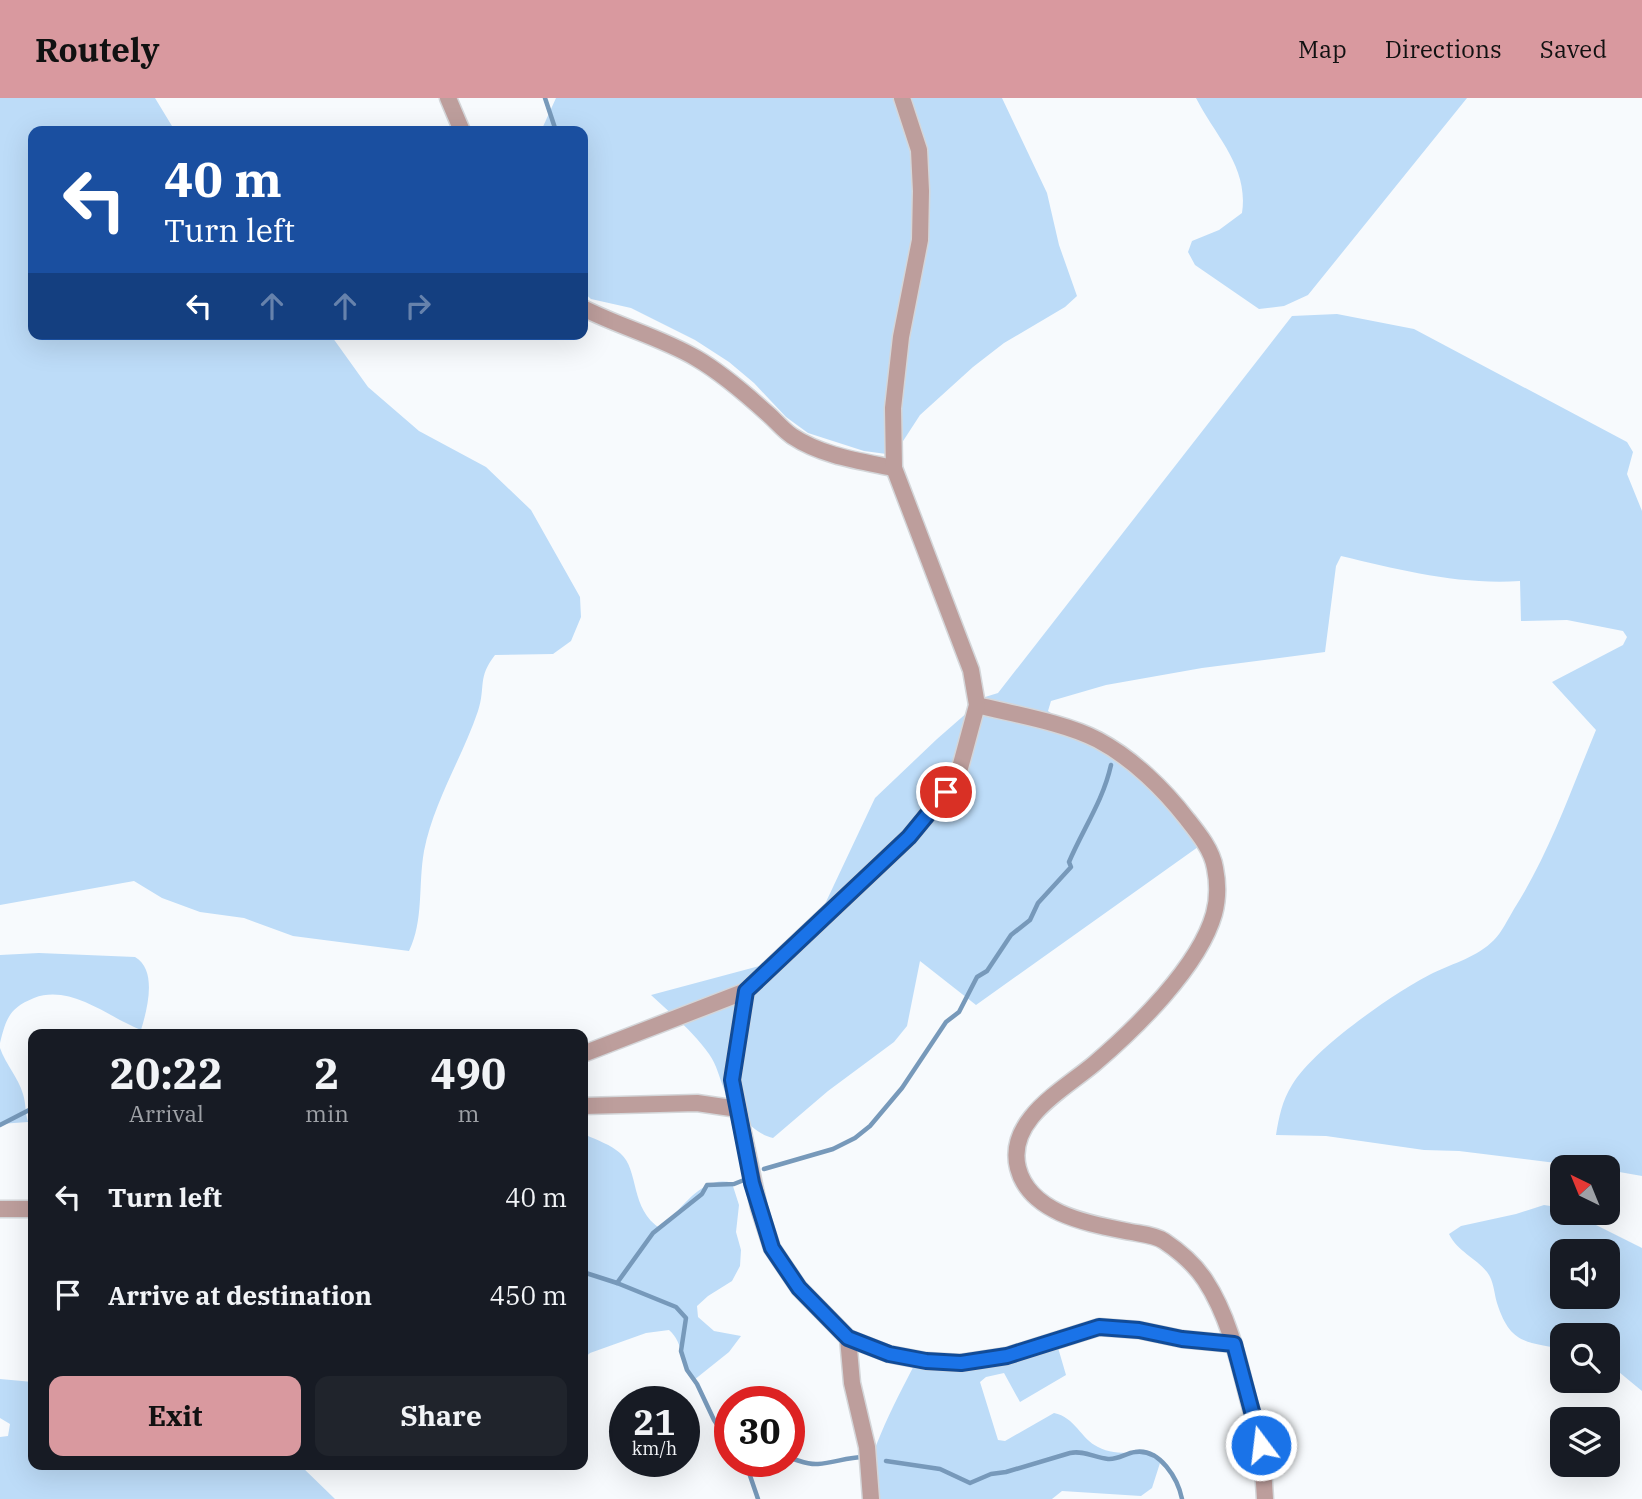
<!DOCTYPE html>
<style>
:root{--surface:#171b24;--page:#20242c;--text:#f1f3f6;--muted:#9ea1a6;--accent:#d9999f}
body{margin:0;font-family:"IBM Plex Serif",serif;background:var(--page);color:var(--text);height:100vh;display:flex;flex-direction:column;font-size:26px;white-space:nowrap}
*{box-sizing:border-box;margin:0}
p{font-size:23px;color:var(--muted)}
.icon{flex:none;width:38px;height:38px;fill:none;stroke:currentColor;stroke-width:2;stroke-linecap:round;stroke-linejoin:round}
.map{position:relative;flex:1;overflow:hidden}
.panel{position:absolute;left:28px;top:931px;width:560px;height:441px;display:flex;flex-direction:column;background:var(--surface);border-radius:14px;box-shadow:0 7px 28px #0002}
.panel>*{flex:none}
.guide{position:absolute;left:28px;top:28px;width:560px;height:214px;border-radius:14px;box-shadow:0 7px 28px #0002;background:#1a4fa0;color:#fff;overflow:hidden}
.needle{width:46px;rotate:317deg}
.fabs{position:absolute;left:1550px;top:1057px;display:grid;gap:14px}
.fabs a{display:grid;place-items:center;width:70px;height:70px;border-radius:14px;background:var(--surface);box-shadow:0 7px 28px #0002;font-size:35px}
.speed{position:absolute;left:609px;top:1288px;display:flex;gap:14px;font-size:35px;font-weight:700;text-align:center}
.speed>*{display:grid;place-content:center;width:91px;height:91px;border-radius:50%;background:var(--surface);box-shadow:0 7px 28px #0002;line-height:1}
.speed small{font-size:18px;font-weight:400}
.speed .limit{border:10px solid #d22;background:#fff;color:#111}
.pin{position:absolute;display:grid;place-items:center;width:60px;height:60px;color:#fff;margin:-30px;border:4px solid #fff;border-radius:50%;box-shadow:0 2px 7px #0007}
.me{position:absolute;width:77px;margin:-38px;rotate:345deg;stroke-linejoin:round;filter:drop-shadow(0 0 5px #0008)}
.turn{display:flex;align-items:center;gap:24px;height:147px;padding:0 21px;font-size:32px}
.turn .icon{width:91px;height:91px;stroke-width:2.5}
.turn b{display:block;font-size:49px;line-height:60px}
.lanes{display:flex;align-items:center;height:66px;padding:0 21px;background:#0003;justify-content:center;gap:35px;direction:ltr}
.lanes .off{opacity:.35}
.eta{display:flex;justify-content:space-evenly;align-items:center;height:119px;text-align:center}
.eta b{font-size:42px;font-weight:700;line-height:49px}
.primary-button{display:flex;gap:14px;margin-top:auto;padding:14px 21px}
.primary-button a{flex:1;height:80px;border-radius:14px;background:var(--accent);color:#111;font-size:28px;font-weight:700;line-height:80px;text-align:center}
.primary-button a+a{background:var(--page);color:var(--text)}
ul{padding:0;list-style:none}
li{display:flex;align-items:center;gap:21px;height:98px;padding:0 21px}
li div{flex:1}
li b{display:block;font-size:26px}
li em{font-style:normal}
header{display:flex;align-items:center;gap:42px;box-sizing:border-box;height:98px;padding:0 35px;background:var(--accent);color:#111}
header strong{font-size:33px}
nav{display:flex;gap:38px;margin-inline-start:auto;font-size:24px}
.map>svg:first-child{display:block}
.green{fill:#bddcf8;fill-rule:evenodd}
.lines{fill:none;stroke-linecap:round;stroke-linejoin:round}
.stream{stroke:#7799ba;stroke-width:4.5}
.minor-casing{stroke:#d4d6d9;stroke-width:19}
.minor{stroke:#bd9e9c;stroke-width:16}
.route-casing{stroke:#114b97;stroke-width:18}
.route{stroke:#1a73e8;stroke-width:12}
</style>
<header>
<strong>Routely</strong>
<nav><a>Map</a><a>Directions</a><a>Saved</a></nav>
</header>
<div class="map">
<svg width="1642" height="1401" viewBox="0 0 1642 1401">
<rect width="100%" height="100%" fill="#f7fafd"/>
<g class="green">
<path d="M 0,0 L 155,0 L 175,33 L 33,33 L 33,236 L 330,236 L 368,289 L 419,333 L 486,369 L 531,412 L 580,499 L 581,519 L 571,543 L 553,556 L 495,557 C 477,580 486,589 478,613 C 462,660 434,703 424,753 C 418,787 424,822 409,853 L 293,838 L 244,820 L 200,814 L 162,800 L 134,783 L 0,807 Z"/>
<polygon points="556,0 1002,0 1047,95 1059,147 1077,198 1065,209 1004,245 973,269 920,317 894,357 864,353 808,335 786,319 754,285 729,264 695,242 631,210 591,201 583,194 583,33 541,33"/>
<path d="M 1196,0 L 1467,0 L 1308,197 L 1284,208 L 1259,211 L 1195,167 L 1188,154 L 1192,143 L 1219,132 L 1242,115 C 1249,69 1216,39 1196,0 Z"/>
<path d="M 1337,216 L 1414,231 L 1627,344 L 1633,354 L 1627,376 L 1642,413 L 1642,1078 L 1608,1072 L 1608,1069 L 1588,1069 L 1459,1053 L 1424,1052 L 1326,1038 L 1276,1037 C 1279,1019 1282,1003 1292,987 C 1313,951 1395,894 1433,875 C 1454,865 1477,859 1494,842 C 1502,834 1508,821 1514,811 C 1549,756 1571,692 1596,632 L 1552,584 L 1623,547 L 1627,539 L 1623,533 L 1567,522 L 1521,523 L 1520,483 C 1458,487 1400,472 1341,458 L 1336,468 L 1325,554 L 1202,570 L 1106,587 L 1051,603 L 1048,613 L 1058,620 L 1094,634 L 1205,744 L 976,907 L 920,863 L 907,928 L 894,944 L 828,993 L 773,1040 C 753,1036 732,1010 724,991 C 719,979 717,967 709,956 C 693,933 671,916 651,897 L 771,865 L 825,806 L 875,700 L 937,641 L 985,599 L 998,595 L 1292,218 Z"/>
<path d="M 39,855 L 135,859 C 158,872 147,912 141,932 C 108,919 71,886 34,900 C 9,910 6,921 0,945 L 0,857 Z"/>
<path d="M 0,950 C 6,967 18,979 23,996 C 26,1005 25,1015 28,1024 L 0,1026 Z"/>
<path d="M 583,1037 L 586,1037 C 597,1042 611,1047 620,1055 C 640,1072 629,1111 661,1131 C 680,1113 702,1076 732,1085 L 739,1107 L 736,1134 L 741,1152 L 740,1168 L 732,1183 L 708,1198 L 697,1208 L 698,1219 L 714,1233 L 741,1238 L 729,1254 L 694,1282 C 681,1266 684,1245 669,1232 L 646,1235 L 590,1255 L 583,1261 Z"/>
<path d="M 1544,1107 L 1563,1110 L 1563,1115 L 1572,1115 L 1642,1150 L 1642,1293 L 1608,1265 L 1608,1237 L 1563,1237 L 1563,1251 C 1526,1244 1510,1246 1497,1205 C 1494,1195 1494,1183 1487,1174 C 1475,1159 1458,1154 1449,1136 L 1461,1128 L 1516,1116 ZM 1563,1153 L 1608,1153 L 1608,1199 L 1563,1199 Z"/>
<path d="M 1054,1236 L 1066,1277 L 1020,1304 L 1004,1275 L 986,1279 L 980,1284 L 998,1342 L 1005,1343 L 1054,1315 C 1075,1319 1081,1341 1098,1349 C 1115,1358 1137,1354 1155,1355 L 1160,1365 L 1152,1390 L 1141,1398 L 1062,1393 L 1052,1401 L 862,1401 C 869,1350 897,1301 920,1256 L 996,1256 Z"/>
<polygon points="0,1281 33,1284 33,1367 300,1367 335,1401 0,1401 0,1339 8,1338 10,1326 0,1320"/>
</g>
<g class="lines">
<g class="stream">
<polyline points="545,0 556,33"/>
<polyline points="0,1027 33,1010"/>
<path d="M 764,1071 L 833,1051 L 855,1040 L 870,1028 L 902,990 L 946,924 L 959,914 L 977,879 L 987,873 L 1011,837 L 1030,822 L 1038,805 L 1071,769 L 1069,764 C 1083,731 1103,703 1111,667"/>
<polyline points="583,1174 617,1185 676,1209 686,1220 681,1253 687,1272 697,1286 714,1322 730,1346"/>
<polyline points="617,1185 653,1135 702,1096 707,1087 734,1086 749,1080"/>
<path d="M 789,1360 C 799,1362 807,1367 818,1366 C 834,1365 847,1359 864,1359"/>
<polyline points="745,1363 758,1401"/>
<path d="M 886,1363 L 940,1371 L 970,1385 L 991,1376 L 1006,1374 L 1070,1355 C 1084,1352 1095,1360 1108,1361 C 1118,1362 1126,1355 1135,1354 C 1160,1350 1178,1381 1182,1401"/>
<polyline points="750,1374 774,1363"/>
</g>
<g class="minor-casing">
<g id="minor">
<polyline points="448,0 462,33"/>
<path d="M 583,210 C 620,229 660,239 696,260 C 722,275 746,296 768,316 C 776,323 783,332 792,338 C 822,358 860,363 894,370"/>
<path d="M 977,607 C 1013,616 1066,625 1098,642 C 1132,660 1164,691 1187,721 C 1199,736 1212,752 1215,770 C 1218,785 1218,801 1214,816 C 1199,869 1135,931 1094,966 C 1063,992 1006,1022 1018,1070 C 1030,1117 1092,1126 1131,1134 C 1141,1136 1155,1137 1164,1143 C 1179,1153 1195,1167 1205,1182 C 1228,1217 1238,1260 1248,1300 C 1252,1316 1259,1333 1261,1350 C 1263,1367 1264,1384 1265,1401"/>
<polyline points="746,893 732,982 759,1110 772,1150 799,1190 848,1240 889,1256 926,1263 961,1265 1007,1258 1099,1229 1139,1232 1182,1241 1234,1246"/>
<polyline points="583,956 746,893 909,739 946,694 960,670 977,607 971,572 894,370 893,310 901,239 920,142 921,93 919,52 902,0"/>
<polyline points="583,1008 697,1005 738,1011"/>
<polyline points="0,1111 33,1111"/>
<polyline points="848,1240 852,1285 867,1349 871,1401"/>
</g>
</g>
<use href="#minor" class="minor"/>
</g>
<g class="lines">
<g class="route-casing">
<polyline id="route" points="946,694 909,739 746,893 732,982 752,1085 772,1150 799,1190 848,1240 889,1256 926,1263 961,1265 1007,1258 1099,1229 1139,1232 1182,1241 1234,1246 1261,1347"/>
</g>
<use href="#route" class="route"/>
</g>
</svg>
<div class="fabs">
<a><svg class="needle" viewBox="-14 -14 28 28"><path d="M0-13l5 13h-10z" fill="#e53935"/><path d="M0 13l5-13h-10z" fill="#9ea1a6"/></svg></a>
<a><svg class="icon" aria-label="sound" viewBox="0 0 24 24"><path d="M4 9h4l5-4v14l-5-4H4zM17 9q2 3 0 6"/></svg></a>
<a><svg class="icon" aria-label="search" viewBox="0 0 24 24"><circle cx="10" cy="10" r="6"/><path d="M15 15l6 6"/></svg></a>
<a><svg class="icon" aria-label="layers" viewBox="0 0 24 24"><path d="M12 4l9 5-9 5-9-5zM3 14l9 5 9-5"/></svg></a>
</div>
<div class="speed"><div>21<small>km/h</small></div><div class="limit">30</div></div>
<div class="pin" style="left:946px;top:694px;background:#d93025"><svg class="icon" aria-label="arrive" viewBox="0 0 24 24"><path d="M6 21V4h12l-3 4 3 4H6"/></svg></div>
<svg class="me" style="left:1261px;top:1347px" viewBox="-20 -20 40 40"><circle r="17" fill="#1a73e8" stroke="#fff" stroke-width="3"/><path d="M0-11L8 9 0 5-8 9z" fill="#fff"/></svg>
<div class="guide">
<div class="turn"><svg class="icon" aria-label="left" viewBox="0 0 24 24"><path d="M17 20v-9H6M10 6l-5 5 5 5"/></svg><div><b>40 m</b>Turn left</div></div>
<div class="lanes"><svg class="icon" aria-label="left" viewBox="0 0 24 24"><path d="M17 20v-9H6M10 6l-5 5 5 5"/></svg><svg class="icon off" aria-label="ahead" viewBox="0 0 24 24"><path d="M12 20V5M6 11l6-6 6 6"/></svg><svg class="icon off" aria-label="ahead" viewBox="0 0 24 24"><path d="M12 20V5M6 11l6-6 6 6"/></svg><svg class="icon off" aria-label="right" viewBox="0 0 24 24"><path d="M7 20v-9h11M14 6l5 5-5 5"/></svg></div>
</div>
<section class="panel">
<div class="eta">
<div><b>20:22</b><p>Arrival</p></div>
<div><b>2</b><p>min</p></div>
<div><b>490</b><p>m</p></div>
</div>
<ul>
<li><svg class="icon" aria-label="left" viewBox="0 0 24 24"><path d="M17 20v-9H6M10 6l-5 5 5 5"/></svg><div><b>Turn left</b></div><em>40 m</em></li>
<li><svg class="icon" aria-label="arrive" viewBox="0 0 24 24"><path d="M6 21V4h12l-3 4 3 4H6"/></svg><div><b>Arrive at destination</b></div><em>450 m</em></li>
</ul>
<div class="primary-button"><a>Exit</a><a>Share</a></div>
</section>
</div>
